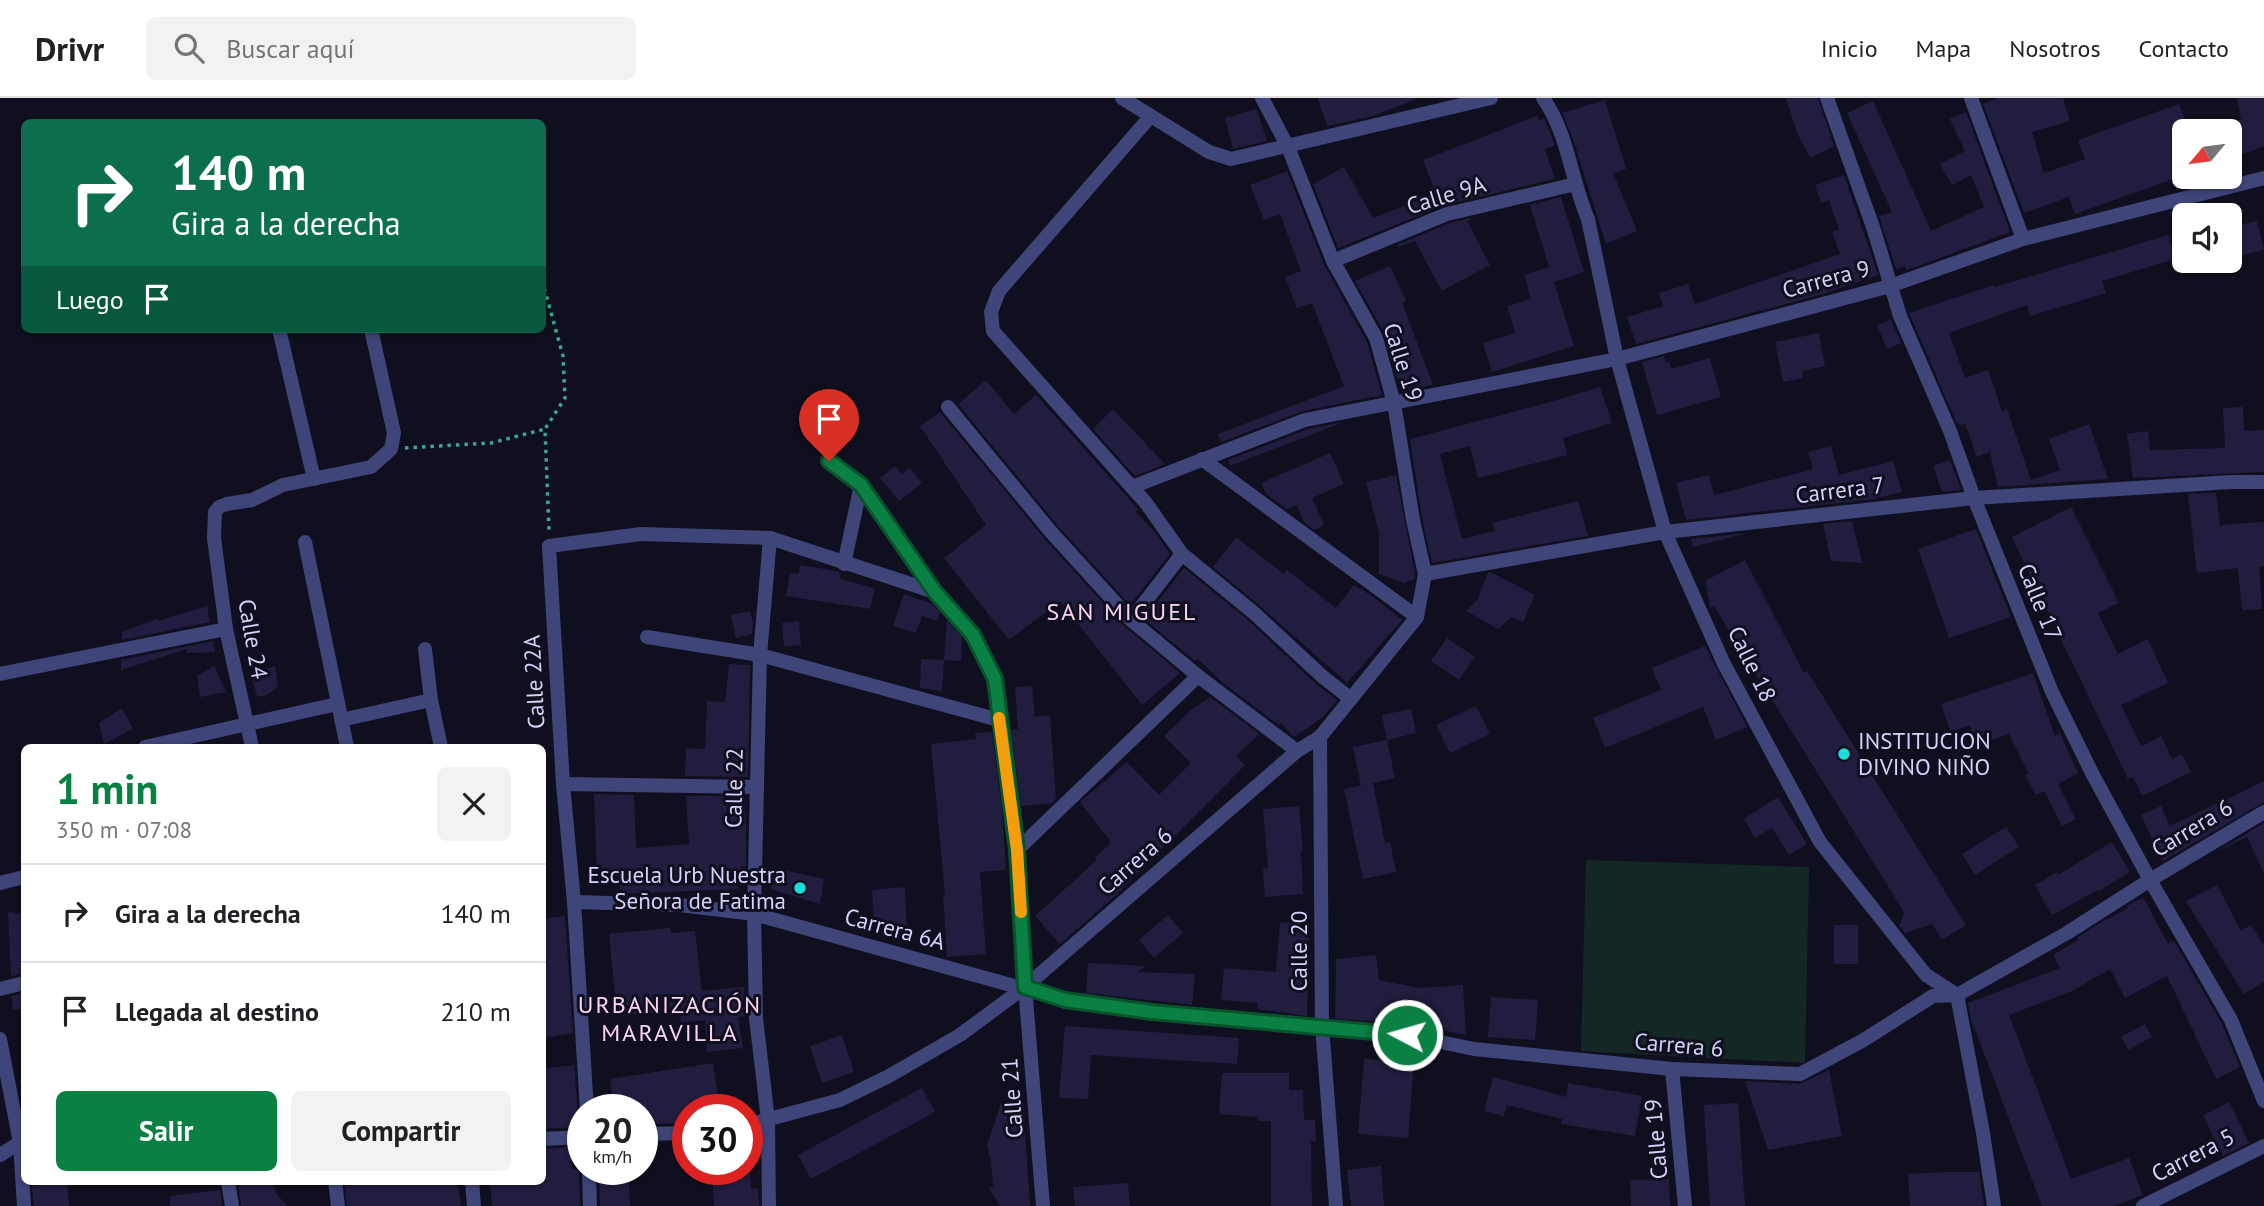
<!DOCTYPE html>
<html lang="es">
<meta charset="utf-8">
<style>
:root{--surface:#fff;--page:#f2f2f2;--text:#202124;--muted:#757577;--line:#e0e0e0;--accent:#0b8043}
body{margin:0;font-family:"PT Sans",sans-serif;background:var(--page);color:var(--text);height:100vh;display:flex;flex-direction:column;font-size:26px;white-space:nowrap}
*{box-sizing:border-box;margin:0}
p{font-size:23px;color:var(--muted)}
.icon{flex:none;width:38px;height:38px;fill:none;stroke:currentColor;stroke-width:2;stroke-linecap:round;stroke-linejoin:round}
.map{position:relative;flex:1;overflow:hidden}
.sheet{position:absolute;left:21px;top:646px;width:525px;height:441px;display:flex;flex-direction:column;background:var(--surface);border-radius:10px;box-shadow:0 2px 5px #0004}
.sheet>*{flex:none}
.top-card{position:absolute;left:21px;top:21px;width:525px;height:214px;border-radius:10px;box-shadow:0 2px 5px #0004;background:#0b6e4f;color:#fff;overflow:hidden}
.needle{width:46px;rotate:241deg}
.buttons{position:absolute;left:2172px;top:21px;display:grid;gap:14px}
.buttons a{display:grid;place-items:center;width:70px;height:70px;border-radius:10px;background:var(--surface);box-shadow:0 2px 5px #0004;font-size:35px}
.speed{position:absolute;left:567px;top:996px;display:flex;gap:14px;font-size:35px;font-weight:700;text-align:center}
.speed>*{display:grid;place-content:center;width:91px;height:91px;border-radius:50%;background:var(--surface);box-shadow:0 2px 5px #0004;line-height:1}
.speed small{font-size:18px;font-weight:400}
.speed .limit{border:10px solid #d22;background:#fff;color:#111}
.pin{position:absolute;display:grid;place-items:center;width:60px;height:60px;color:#fff;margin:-72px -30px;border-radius:50% 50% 50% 0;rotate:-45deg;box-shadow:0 0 7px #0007}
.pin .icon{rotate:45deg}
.me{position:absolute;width:77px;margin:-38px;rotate:276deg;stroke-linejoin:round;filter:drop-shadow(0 0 5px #0008)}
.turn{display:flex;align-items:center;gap:24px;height:147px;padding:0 35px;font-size:32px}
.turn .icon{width:91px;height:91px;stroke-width:2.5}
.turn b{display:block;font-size:49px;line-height:60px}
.then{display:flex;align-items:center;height:66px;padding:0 35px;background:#0003;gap:14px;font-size:26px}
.round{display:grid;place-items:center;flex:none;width:74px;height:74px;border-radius:10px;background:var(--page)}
.head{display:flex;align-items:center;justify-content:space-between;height:119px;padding:0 35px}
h1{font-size:42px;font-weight:600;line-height:52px;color:var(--accent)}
.primary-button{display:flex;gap:14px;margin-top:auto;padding:14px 35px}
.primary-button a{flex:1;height:80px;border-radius:10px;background:var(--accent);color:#fff;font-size:28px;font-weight:600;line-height:80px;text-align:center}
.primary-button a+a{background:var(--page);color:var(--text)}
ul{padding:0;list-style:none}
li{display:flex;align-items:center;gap:21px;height:98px;padding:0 35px;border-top:2px solid var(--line)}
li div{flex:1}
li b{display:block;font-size:26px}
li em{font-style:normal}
header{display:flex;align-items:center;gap:42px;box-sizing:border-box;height:98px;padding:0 35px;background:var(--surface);border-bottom:2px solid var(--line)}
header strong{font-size:33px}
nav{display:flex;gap:38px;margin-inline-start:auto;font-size:24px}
.search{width:490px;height:63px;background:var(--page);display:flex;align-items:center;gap:18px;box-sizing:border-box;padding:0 24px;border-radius:10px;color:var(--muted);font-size:26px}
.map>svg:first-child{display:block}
.green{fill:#132825}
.building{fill:#201d3e}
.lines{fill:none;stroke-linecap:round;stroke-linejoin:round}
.path{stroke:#3ba592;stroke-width:3.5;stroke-dasharray:3.5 5;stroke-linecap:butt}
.minor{stroke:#3f4479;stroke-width:14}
.route-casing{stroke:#07532c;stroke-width:18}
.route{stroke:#0b8043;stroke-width:12}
.slow{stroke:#f59e0b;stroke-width:12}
.poi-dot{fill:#19dfdb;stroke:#100f1f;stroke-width:2.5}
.labels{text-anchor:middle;stroke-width:6;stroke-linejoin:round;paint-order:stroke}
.street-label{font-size:23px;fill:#d2d2fa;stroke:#100f1f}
.poi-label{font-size:23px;fill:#d2d2fa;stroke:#100f1f;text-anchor:start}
.neighbourhood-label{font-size:24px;letter-spacing:2px;fill:#fad4f1;stroke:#100f1f}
</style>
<header>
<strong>Drivr</strong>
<div class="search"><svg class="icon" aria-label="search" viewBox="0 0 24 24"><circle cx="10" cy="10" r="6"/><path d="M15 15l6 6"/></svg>Buscar aquí</div>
<nav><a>Inicio</a><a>Mapa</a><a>Nosotros</a><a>Contacto</a></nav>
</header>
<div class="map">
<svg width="2264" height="1108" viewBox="0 0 2264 1108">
<rect width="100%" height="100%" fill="#100f1f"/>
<polygon class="green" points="1586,762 1809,769 1805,965 1581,953"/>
<g class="building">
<polygon points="1317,0 1416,0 1416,1 1373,18 1328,28"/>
<polygon points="1786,0 1818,0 1834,48 1810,60 1797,35"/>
<polygon points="1997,0 2063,0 2070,23 2032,34 2044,75 2085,61 2078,42 2179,6 2189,33 2184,33 2184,77 2075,116 2069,99 2024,115 1983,6"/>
<polygon points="2237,0 2264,0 2264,48 2230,61 2230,25 2241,21"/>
<polygon points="1605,2 1626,71 1613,75 1637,133 1606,146 1573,41 1562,15"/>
<polygon points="1873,3 1931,133 1984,109 1971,77 1952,87 1940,66 1965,53 1950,21 1966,14 2010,134 1907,172 1905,168 1896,171 1879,118 1892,114 1847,15"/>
<polygon points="1257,11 1267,43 1233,51 1225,20"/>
<polygon points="1537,18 1539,22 1544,20 1555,47 1545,51 1555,81 1445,107 1338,150 1313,86 1344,69 1373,120 1436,96 1423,62"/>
<polygon points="1287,73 1324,167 1367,244 1382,297 1303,313 1221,344 1218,336 1344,288 1312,205 1297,210 1285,179 1301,173 1280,116 1264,122 1250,87"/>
<polygon points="1844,77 1878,177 1823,196 1636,246 1627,219 1663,208 1659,195 1688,186 1695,206 1840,156 1832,134 1839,132 1829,102 1821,105 1815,87"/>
<polygon points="1561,99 1584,174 1554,184 1574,248 1492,274 1483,245 1515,235 1507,208 1531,201 1524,177 1549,169 1530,107"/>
<polygon points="1477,119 1467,123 1490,167 1442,193 1415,143 1398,149 1397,147 1450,125"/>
<polygon points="2257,123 2264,152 2230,160 2230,129"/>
<polygon points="2168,137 2175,161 2102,183 2106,195 2030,218 2027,207 1949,235 1965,280 1988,272 2002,313 2007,311 2031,382 2060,372 2049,341 2089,326 2108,381 1998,389 1990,354 1977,359 1965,326 1960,327 1956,323 1909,215 1994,187 1995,189"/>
<polygon points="1390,168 1406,203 1402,205 1433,287 1401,293 1385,236 1355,183"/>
<polygon points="1891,222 1901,245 1887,251 1877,227"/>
<polygon points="1819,235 1825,268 1802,273 1803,280 1783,284 1775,244"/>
<polygon points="1664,258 1666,265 1669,264 1671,271 1710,260 1721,299 1657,317 1642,264"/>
<polygon points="986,282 1014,316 1036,297 1138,411 1136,414 1154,433 1170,456 1130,507 1058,428 958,306"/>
<polygon points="1600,289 1612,325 1563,340 1567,357 1478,380 1470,348 1440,356 1462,441 1495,433 1492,425 1578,403 1588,438 1432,465 1422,420 1410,341 1554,303"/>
<polygon points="2243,309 2244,333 2264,332 2264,374 2133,380 2127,336 2148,333 2150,352 2225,350 2223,310"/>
<polygon points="1113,311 1165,366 1135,378 1093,331"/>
<polygon points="940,314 1044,440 1124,528 1180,575 1142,607 1060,503 1009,542 944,460 986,427 920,328"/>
<polygon points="1344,324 1230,368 1228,362 1308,331"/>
<polygon points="1831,348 1839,377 1893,363 1902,394 1874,401 1686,422 1676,385 1709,377 1714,397 1813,371 1808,354"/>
<polygon points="1330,355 1344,386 1312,400 1324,427 1314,432 1304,424 1297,407 1287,411 1266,396 1261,385"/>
<polygon points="1950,362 1961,392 1942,394 1933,368"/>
<polygon points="895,368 902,376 910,370 922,385 899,403 880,380"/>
<polygon points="1396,377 1415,476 1414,481 1404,485 1379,476 1379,435 1366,384"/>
<polygon points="2216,395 2220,427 2264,424 2264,468 2259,468 2262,511 2242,512 2238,470 2197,475 2188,396"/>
<polygon points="2071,409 2119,505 2098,515 2118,556 2148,541 2168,585 2121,607 2141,648 2161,638 2172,661 2182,656 2191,674 2142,698 2133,679 2128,681 2012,439"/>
<polygon points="1852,423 1862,465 1831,463 1823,426"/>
<polygon points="1976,431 2011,519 1949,540 1918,451"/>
<polygon points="1748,435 1693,449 1691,441"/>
<polygon points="1236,439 1284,476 1287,472 1336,510 1354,487 1372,498 1402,522 1347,585 1260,508 1213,469"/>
<polygon points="1745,462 1804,575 1807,573 1966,827 1942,842 1932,826 1905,835 1899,828 1904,814 1769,597 1775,594 1757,579 1714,508 1710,510 1705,483"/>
<polygon points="800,467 837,473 841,475 840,481 875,490 870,511 786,498 790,475 799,476"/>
<polygon points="1184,470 1248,522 1316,586 1337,602 1323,619 1294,639 1281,625 1279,627 1223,585 1198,561 1195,563 1144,521"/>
<polygon points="1490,474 1535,497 1523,524 1511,519 1498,531 1466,513 1477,502 1488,475"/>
<polygon points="904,496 932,506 940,514 937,523 922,518 916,535 893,528"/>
<polygon points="207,508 210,524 122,542 122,534 157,521 158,523"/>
<polygon points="750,513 753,524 752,536 736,540 731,517"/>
<polygon points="947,522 962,539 961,563 944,562 942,593 920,590 921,561 944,562"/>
<polygon points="799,523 801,547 784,549 782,525"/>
<polygon points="1447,540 1475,559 1459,582 1431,563"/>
<polygon points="213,543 215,554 187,555 187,551 121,572 121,562"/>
<polygon points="1705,548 1747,629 1716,642 1703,609 1605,650 1593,620 1661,592 1652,570"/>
<polygon points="729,566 750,567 748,679 685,678 686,650 705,651 707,603 725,604"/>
<polygon points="214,568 226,594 200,599 197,578"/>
<polygon points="275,568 278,589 265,598 257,598 251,576"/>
<polygon points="2033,575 2055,638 2060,635 2078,675 2058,686 2076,721 2062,728 2044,693 2036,697 2025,677 2029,676 2009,636 1977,647 1970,627 1951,634 1941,606"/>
<polygon points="1032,588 1035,619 1050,617 1056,701 1052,705 1021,708 1011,632 1018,631 1015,589"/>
<polygon points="1210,599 1259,636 1236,658 1245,667 1115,798 1060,846 1035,818 1097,762 1095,760 1111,744 1080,704 1127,664 1159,697 1191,665 1164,638 1191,612"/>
<polygon points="1476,608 1490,636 1450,655 1436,627"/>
<polygon points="122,610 133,631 104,646 99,625"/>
<polygon points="1411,611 1416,635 1387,642 1382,617"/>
<polygon points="992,634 1002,710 1006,772 980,774 986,856 947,859 943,797 945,797 931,646 976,641 975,635"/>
<polygon points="1387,642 1395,680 1361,688 1353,649"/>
<polygon points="2264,683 2264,704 2163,763 2141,717 2161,708 2170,728"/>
<polygon points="1373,685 1385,745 1390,744 1396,774 1363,781 1344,691"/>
<polygon points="594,696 634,697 636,750 689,746 686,698 744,698 746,729 746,768 741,768 738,791 620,796 619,777 597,778"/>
<polygon points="1778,699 1807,746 1789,757 1772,730 1755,740 1744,721"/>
<polygon points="1299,708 1303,753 1301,753 1303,796 1265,799 1263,771 1268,770 1263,711"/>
<polygon points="2264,725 2264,775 2247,739 2216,754"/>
<polygon points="2006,729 2019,749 1975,777 1962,756"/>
<polygon points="2112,744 2130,774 2099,793 2098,792 2052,817 2035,787 2057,774 2058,777"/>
<polygon points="774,770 824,781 820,806 770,791"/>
<polygon points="2217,787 2241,833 2251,827 2264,848 2264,884 2244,896 2186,803"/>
<polygon points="905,789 907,833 875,836 872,792"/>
<polygon points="2143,799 2168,846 2174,843 2222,926 2240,969 2216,981 2167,878 2125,900 2110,871 2072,893 2009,917 2071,1081 2129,1060 2143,1097 2114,1108 2042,1108 1971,921 1968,905 2060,870 2053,857 2078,842 2077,840 2095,828 2128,810 2127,808"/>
<polygon points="8,814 24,816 24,876 11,878"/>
<polygon points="1168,817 1183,835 1154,860 1139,842"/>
<polygon points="565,818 573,935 542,940 542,821"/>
<polygon points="1280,824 1309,827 1307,918 1257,911 1258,905 1221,902 1224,870 1276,874"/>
<rect x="1834" y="827" width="24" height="39"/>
<polygon points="670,830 671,835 695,833 702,893 744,889 746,918 738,919 743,950 707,954 705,922 681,925 680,912 617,918 609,836"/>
<polygon points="1376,857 1379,882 1420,890 1463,887 1466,937 1409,925 1335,921 1336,861"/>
<polygon points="1088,865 1145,868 1138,874 1195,876 1192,907 1086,895"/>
<polygon points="24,895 24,911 13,911 12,898"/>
<polygon points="1491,899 1538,902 1535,942 1488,939"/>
<polygon points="2145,926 2152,939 2128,952 2121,939"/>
<polygon points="1065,928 1239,940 1237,966 1091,957 1088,1001 1059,1000"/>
<polygon points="842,937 854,974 822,985 810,948"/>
<polygon points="1364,961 1414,964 1408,1040 1358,1036"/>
<polygon points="713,965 720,1012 688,1012 688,1025 642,1026 642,1012 614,1012 610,981"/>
<polygon points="574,967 579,1029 542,1031 542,971"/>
<polygon points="1829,972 1842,1038 1768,1052 1745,983 1800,986"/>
<polygon points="1222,975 1289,975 1289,992 1303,992 1304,1022 1315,1022 1316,1043 1311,1043 1312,1108 1271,1108 1271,1023 1258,1023 1258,1019 1219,1016"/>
<polygon points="1493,979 1566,999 1568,985 1642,998 1635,1038 1561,1026 1562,1021 1507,1007 1504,1018 1484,1013"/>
<polygon points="922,990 935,1014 811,1081 798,1057"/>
<polygon points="1023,1003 1030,1108 1000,1108 988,1089 993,1089 991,1064 987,1047 1001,1005"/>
<polygon points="2229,1004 2249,1045 2223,1058 2203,1017"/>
<polygon points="1738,1005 1745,1108 1710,1108 1704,1007"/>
<polygon points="571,1049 572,1071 579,1071 580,1108 492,1108 490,1083 542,1083 542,1051"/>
<polygon points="1381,1068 1384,1108 1351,1108 1347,1072"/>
<polygon points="599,1071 628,1071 630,1108 600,1108"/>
<polygon points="712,1071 750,1071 751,1091 758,1090 759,1108 714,1108"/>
<polygon points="1947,1074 1979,1074 1984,1108 1910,1108 1908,1076"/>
<polygon points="1669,1081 1670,1108 1631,1108 1630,1082"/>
<polygon points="238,1083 274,1083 276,1096 288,1108 241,1108"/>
<polygon points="384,1083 457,1083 461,1108 347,1108 345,1088"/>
<polygon points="67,1084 69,1108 34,1108 32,1088"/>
<polygon points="1128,1085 1130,1108 1075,1108 1073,1089"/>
<polygon points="220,1092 222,1108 170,1108 170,1098"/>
</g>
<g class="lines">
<g class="path">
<polyline points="542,182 563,258 565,300 545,331 549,433"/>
<polyline points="405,350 491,345 545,331"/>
</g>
<g class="minor">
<polyline points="1122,0 1209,54 1231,61 1491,0"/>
<path d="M 1543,0 C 1568,35 1571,82 1588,121 L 1617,261 L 1665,434 L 1724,566 L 1820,744 L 1926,877 L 1957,897 L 1983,1035 L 1994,1108"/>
<polyline points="1827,0 1873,129 1900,218 1950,333 1974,400 2052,594 2093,677 2150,782 2231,922 2264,1003"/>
<polyline points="1971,0 2023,141"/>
<polyline points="1150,19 999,193 991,214 993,233 1146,405 1182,456 1254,515 1323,579 1351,601"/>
<polyline points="1333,163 1447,116 1576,86"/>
<polyline points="279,231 314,381"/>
<polyline points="948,309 1051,434 1131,522 1198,578 1297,653"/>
<polyline points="1202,361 1417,519"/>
<polyline points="829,363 861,387 935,494 973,537 995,581 1017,752 1025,889 1043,1108"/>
<polyline points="1132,389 1305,322 1617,261 1890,188 2023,141 2264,80"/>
<polyline points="305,444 347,649"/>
<polyline points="844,466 861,387"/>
<polyline points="1425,476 1665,434 1974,400 2231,384 2264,384"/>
<polyline points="1131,522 1182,456"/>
<polyline points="647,539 760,557 999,622"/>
<polyline points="425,551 431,602 441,649"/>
<polyline points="0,576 226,531"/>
<polyline points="341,622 431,602"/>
<polyline points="1320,639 1322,928 1336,1108"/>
<polyline points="145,649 337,606"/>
<polyline points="252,649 226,531 214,440 215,414 219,409 227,406 252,402 283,387 371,369 391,351 394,335 371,231"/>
<polyline points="563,686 757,689"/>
<polyline points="1017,752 1198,578"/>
<polyline points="0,785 24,779"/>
<polyline points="574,804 680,807 754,816 1065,902 1152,913 1407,937 1474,951 1672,971 1800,976 1862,943 1933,898 1957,897 2067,835 2150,782 2264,714"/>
<polyline points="0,891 24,885"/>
<polyline points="0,941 20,1045 24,1108"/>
<polyline points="1672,971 1685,1108"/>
<polyline points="587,1012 574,804 563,686 549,448 641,436 770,440 935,494"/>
<polyline points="747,1027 840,1002 889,978 960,937 1025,889 1297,653 1320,639 1417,519 1425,476 1413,422 1394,305 1376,240 1333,163 1288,49 1262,0"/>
<polyline points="642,1036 688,1035"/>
<polyline points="542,1041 583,1039"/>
<polyline points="0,1057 24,1042"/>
<polyline points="589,1071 590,1108"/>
<polyline points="228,1083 232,1108"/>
<polyline points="335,1083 338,1108"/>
<polyline points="472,1083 474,1108"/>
<polyline points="769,1108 768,1022 756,920 754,816 760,557 770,440"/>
<polyline points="2143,1108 2264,1048"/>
</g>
</g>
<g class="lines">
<g class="route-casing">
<polyline id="route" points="829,363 861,387 935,494 973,537 995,581 1017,752 1025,889 1065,902 1152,914 1407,937"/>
</g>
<use href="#route" class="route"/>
<polyline class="slow" points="999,620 1017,752 1021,814"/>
</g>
<g class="poi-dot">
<circle cx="1844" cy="656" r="7"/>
<circle cx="800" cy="790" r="7"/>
</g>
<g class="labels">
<g class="street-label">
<text transform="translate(1446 97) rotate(-17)" y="8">Calle 9A</text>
<text transform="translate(1826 181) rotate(-15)" y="8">Carrera 9</text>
<text transform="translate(1403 264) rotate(72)" y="8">Calle 19</text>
<text transform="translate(1840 392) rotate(-7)" y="8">Carrera 7</text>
<text transform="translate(2040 504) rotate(68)" y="8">Calle 17</text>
<text transform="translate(253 541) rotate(80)" y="8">Calle 24</text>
<text transform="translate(1752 566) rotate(64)" y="8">Calle 18</text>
<text transform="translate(534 584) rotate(-93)" y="8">Calle 22A</text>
<text transform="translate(734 690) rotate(-89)" y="8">Calle 22</text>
<text transform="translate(2192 730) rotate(-31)" y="8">Carrera 6</text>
<text transform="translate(1135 763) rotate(-41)" y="8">Carrera 6</text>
<text transform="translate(895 831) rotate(15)" y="8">Carrera 6A</text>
<text transform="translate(1299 853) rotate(-90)" y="8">Calle 20</text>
<text transform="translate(1679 947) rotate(5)" y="8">Carrera 6</text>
<text transform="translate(1012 1000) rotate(-94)" y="8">Calle 21</text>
<text transform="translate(1656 1041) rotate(-95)" y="8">Calle 19</text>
<text transform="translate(2193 1057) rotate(-27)" y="8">Carrera 5</text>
</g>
<g class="poi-label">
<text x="1858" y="651">INSTITUCION<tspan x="1858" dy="26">DIVINO NIÑO</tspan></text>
<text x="786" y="785" text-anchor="end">Escuela Urb Nuestra<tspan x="786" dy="26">Señora de Fatima</tspan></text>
</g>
<g class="neighbourhood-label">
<text x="1122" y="522">SAN MIGUEL</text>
<text x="670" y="915">URBANIZACIÓN<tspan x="670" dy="28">MARAVILLA</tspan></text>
</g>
</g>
</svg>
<div class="buttons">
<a><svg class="needle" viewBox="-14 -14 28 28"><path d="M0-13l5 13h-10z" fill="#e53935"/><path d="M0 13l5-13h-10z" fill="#757577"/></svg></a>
<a><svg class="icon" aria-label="sound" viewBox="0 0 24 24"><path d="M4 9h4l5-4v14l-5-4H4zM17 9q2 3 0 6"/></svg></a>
</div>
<div class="speed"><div>20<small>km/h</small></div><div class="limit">30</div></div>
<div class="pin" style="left:829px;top:363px;background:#d93025"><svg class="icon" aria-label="arrive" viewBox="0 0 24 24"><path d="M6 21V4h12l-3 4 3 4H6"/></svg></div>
<svg class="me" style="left:1407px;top:937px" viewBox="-20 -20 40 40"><circle r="17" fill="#0b8043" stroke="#fff" stroke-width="3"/><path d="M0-11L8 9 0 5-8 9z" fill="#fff"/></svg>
<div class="top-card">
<div class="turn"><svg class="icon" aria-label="right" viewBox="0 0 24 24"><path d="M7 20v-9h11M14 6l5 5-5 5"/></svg><div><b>140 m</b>Gira a la derecha</div></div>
<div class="then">Luego<svg class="icon" aria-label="arrive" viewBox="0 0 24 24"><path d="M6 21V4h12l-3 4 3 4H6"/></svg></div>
</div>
<section class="sheet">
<div class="head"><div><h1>1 min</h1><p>350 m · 07:08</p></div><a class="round"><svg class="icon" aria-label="close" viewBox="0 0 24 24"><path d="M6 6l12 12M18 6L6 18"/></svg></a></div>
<ul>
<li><svg class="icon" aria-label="right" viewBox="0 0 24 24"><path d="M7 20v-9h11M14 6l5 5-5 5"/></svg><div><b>Gira a la derecha</b></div><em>140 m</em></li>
<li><svg class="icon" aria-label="arrive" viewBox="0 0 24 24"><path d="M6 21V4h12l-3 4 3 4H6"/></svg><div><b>Llegada al destino</b></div><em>210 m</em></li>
</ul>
<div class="primary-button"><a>Salir</a><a>Compartir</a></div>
</section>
</div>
